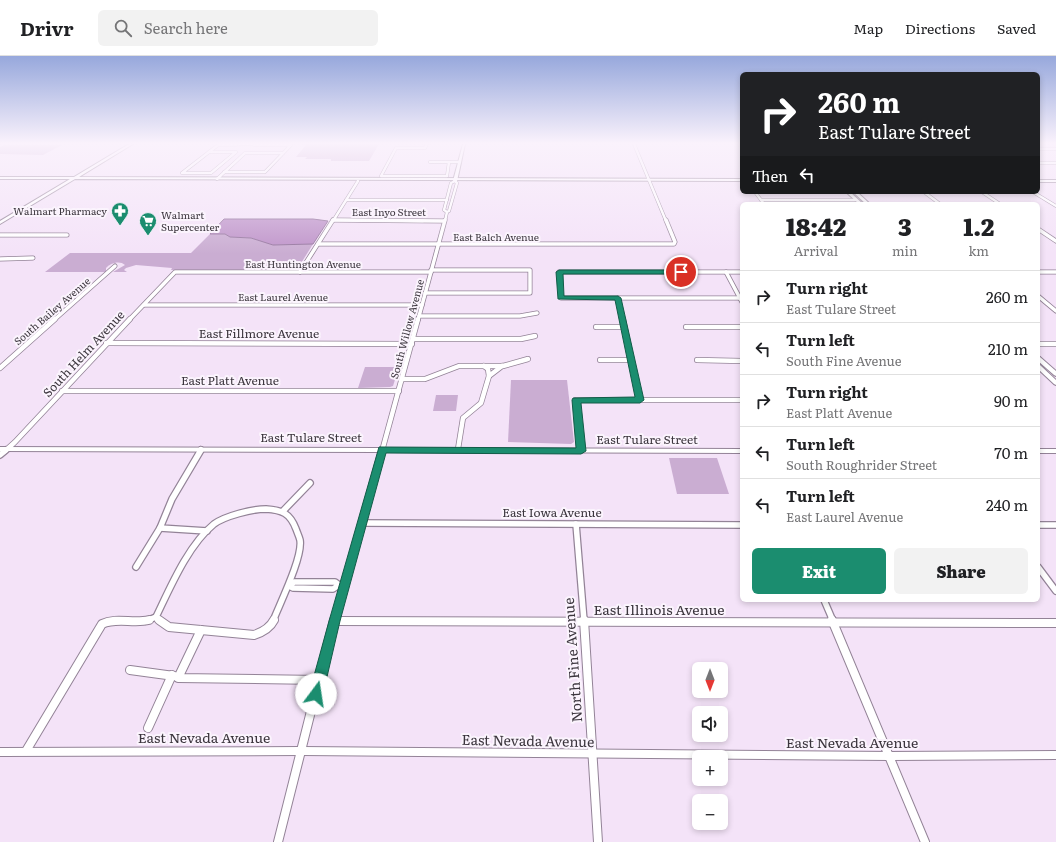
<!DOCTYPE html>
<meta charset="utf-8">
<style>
:root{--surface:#fff;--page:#f2f2f2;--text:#202124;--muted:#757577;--line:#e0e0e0;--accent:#1b8d6f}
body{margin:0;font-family:Literata,serif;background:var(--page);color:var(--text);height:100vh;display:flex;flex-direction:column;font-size:15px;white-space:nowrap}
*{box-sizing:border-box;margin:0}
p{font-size:13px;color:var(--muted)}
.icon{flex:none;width:22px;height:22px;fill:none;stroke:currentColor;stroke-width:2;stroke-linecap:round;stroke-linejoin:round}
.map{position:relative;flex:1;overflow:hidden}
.side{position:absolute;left:740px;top:146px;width:300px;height:400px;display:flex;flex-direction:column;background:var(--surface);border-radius:6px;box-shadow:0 2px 6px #0003}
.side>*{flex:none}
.banner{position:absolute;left:740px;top:16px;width:300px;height:122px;border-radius:6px;box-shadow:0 2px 6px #0003;background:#202124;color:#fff;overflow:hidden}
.needle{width:26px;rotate:180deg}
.buttons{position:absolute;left:692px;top:606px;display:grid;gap:8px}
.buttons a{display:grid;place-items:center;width:36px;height:36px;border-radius:6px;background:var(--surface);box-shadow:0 2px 6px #0003;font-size:20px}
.pin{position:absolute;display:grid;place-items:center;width:34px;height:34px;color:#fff;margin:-17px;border:2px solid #fff;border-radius:50%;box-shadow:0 1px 4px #0007}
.me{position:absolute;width:44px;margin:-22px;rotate:14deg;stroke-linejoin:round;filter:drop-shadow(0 0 3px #0008)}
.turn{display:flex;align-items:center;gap:14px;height:84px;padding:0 12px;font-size:18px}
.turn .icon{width:52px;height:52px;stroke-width:2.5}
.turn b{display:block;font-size:28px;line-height:34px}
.then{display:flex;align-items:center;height:38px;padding:0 12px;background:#0003;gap:8px;font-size:15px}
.eta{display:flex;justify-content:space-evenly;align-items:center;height:68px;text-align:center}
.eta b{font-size:24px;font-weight:800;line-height:28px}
.cta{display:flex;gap:8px;margin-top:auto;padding:8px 12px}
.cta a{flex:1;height:46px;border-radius:6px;background:var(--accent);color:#fff;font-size:16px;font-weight:800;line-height:46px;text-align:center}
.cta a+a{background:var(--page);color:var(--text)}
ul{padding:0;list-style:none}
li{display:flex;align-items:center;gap:12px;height:52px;padding:0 12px;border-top:1px solid var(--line)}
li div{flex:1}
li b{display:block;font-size:15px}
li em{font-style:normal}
header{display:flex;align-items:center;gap:24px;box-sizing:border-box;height:56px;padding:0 20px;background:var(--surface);border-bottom:1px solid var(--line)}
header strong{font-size:19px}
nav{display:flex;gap:22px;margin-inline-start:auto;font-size:14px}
.search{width:280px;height:36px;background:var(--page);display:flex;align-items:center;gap:10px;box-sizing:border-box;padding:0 14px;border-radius:6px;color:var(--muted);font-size:15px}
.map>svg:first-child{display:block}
.green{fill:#caadd2}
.water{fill:#bf95ca;stroke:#9778a0}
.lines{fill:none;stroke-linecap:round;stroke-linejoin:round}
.minor-far4-casing{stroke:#938397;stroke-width:3.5}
.minor-far3-casing{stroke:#938397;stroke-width:5}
.minor-far2-casing{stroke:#938397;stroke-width:6}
.minor-far1-casing{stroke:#938397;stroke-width:8}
.minor-casing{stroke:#938397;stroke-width:10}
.tertiary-casing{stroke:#938397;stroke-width:2}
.secondary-casing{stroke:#938397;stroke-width:2}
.minor-far4{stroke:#fff;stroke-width:2.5}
.minor-far3{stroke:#fff;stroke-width:3.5}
.minor-far2{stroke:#fff;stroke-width:4.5}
.minor-far1{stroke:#fff;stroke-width:5.5}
.minor{stroke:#fff;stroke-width:8}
.tertiary{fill:#fff;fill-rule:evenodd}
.secondary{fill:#fff;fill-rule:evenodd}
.route{fill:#1b8d6f;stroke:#125c48}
.labels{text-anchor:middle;stroke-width:4;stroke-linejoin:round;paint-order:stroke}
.far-poi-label{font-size:10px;fill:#3b353d;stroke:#fbf4fd;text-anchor:end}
.far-street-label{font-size:10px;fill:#3b353d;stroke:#fbf4fd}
.street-label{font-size:12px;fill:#3b353d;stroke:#fbf4fd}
.near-street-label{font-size:14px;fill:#3b353d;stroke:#fbf4fd}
</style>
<header>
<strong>Drivr</strong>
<div class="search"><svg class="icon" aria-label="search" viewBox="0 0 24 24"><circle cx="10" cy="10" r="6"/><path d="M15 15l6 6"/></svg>Search here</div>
<nav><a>Map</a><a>Directions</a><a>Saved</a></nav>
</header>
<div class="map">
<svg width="1056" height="786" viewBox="0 0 1056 786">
<rect width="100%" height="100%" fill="#f4e3f8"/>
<g class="green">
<polygon points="304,88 379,88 369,105 331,105 331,103 305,103 307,101 296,101 306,89"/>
<polygon points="4,89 62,89 43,99 0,98 0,91"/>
<path d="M 210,178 L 225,178 L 230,181 L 251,182 L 273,189 L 313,188 L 298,212 L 295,214 L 171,214 L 172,212 L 136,209 L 126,212 L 124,214 L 127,216 L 113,216 L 125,209 C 120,204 110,207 106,212 L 106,216 L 45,216 L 70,197 L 191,197 Z"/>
<polygon points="365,311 399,311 393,330 390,331 358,332"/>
<polygon points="511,324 567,324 574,386 571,388 508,386"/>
<polygon points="436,339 458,339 456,355 433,355"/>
<polygon points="669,402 717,402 729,438 677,438"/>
</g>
<polygon class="water" points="224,163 313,163 328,165 313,188 273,189 251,182 230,181 225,178 210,178"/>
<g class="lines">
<g class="minor-far4-casing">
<g id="minor-far4">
<polyline points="427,88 425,92 396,92 381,120 447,120 449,106"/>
<polyline points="634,88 666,165"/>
<polyline points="1038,93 1056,93"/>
<polygon points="209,96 236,96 211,117 182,117"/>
<polyline points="209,96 218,89 255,88"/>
<polyline points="430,106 460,106"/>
<polyline points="1038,107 1056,107"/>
<polyline points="224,116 265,116 291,89 254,89"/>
<polyline points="217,123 245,97 283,97"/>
<polygon points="455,125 457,127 449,155 447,156 444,154 451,127"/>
<polyline points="755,136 764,148"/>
<polyline points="924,136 940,148"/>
<polyline points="982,136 1000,148"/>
<polyline points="1033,136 1056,150"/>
<polyline points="346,144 447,144"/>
<polyline points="761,144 856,144"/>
<polyline points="333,164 423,165"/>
<polyline points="333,165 358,125"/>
<polyline points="445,165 447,156"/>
</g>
</g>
<g class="minor-far3-casing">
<g id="minor-far3">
<polyline points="333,164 444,165"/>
<polyline points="1038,173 1056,185"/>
<polyline points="0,179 67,179"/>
<polyline points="318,188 674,188 675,186 666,164"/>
<polyline points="0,203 33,202"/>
<polyline points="300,216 333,164"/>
<polyline points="726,216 742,246"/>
<polyline points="1038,216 1056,216"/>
<polyline points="425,237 530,237 530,214 431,214"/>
<polyline points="1038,240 1056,255"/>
<polyline points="618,242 623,264"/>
<polyline points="740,242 561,242 559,216 742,216"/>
<polyline points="144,249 422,249"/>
<polyline points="419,260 520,260 537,257"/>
<polyline points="54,264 115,210"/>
<polyline points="129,264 175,216 431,216"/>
<polyline points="418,264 445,164"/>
</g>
</g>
<g class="minor-far2-casing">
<g id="minor-far2">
<polyline points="623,263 640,344"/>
<polyline points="596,271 624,271"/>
<polyline points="686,271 742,271"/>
<polyline points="413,283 521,283 535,280"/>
<polyline points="106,287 412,288"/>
<polyline points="1038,288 1056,288"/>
<polyline points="600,304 631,304"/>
<polyline points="697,304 742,305"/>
<polyline points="484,310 488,313 489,320 502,310"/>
<polyline points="0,312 55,263"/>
<polyline points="402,323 425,323 459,310 503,310 528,303"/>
<polyline points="62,335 399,335"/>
<polyline points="458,393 463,362 481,347 489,320"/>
<polyline points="5,395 15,386 130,263"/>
<polyline points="200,395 201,393"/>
<polyline points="382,395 418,263"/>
<polyline points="581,395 576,344 742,344"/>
</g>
</g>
<g class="minor-far1-casing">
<g id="minor-far1">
<polyline points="201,394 172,443 160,472 207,475"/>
<polyline points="0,399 6,394"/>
<polyline points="283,455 310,427"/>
<polyline points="362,467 742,469"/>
<polyline points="576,468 584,565"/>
<polyline points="1038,469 1056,469"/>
<polyline points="136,511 160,472"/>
<polyline points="1038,511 1056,535"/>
<polygon points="294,526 335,526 339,529 333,533 293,532 289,530"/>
<polyline points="339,529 344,530"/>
<polyline points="824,544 833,565"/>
<polyline points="146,565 156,561"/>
<path d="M 161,565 L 156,561 C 170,532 188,489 214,468 C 225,460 252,453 266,453 C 282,454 290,457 296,473 C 297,476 299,480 300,484 C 303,501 280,547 273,565"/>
<polyline points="334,565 382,394"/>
</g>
</g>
<g class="minor-casing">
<g id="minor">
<path d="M 159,564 L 169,571 L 254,579 C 263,576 270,572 274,564"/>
<polyline points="584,564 598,786"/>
<polyline points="832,564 925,786"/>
<polyline points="334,565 1056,567"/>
<polyline points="201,574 178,622 320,624"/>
<polyline points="130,614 174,620"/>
<polyline points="148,672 172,619"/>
<path d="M 26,695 L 102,568 C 116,561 134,568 149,564"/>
<polyline points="0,696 302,695 890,700 1056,699"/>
<polyline points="278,786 334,564"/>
</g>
</g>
<g class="tertiary-casing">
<polygon id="tertiary" points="463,88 465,88 457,125 455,126 453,125"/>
</g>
<g class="secondary-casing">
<g id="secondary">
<polygon points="129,88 133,88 79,121 742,123 742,125 75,123 0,168 0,165 70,123 0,123 0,121 74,121"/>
<rect x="1038" y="124" width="18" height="2"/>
<polygon points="846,136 850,136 863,148 859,148"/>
<polygon points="853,136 857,136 870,148 866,148"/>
<polygon points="1038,300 1040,301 1056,315 1056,320 1054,319 1038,305"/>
<polygon points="1038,308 1040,309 1056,324 1056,329 1054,328 1038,313"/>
<polygon points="0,391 742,393 742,397 0,395"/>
<rect x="1038" y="393" width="18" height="4"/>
</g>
</g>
<use href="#minor-far4" class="minor-far4"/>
<use href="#minor-far3" class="minor-far3"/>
<use href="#minor-far2" class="minor-far2"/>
<use href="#minor-far1" class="minor-far1"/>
<use href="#minor" class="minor"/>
<use href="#tertiary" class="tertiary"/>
<use href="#secondary" class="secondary"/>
</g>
<linearGradient id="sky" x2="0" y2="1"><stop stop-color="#97a8dc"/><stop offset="0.44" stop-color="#faf2fc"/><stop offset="1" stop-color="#faf2fc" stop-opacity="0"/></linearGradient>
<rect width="1056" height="198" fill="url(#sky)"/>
<polygon class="route" points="559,214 681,214 684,216 681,218 563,218 564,240 618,240 621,242 644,344 640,347 581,347 586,395 581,398 386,397 340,565 323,638 321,643 316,645 311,643 309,638 329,565 379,391 576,392 572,344 573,342 635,341 615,244 558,243 556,216"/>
<defs>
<g id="pharmacy-pin" transform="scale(0.9)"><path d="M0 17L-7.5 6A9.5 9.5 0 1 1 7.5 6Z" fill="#1b8d6f" stroke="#fbf4fd"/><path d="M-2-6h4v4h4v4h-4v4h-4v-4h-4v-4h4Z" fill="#fff"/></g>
<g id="supermarket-pin" transform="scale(0.9)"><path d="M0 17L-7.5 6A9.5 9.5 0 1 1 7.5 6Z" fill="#1b8d6f" stroke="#fbf4fd"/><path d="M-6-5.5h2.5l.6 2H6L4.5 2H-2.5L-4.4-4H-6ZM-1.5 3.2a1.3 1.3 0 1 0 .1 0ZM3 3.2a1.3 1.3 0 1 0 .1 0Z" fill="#fff"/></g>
</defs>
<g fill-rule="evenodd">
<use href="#pharmacy-pin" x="120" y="155"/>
<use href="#supermarket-pin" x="148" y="165"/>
</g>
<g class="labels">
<g class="far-poi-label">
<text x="107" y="159">Walmart Pharmacy</text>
<text x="161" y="163" text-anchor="start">Walmart<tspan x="161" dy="12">Supercenter</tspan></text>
</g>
<g class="far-street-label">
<text x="389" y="160">East Inyo Street</text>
<text x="496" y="185">East Balch Avenue</text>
<text x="303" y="212">East Huntington Avenue</text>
<text x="283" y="245">East Laurel Avenue</text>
<text transform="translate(52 255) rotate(-41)" y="4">South Bailey Avenue</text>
<text transform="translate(407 273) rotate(-75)" y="4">South Willow Avenue</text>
</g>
<g class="street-label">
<text x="259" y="282">East Fillmore Avenue</text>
<text transform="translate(84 298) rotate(-47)" y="4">South Helm Avenue</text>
<text x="230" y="329">East Platt Avenue</text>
<text x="311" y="386">East Tulare Street</text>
<text x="647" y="388">East Tulare Street</text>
<text x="552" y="461">East Iowa Avenue</text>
</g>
<g class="near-street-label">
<text x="659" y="559">East Illinois Avenue</text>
<text transform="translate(573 604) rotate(-94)" y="5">North Fine Avenue</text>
<text x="204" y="687">East Nevada Avenue</text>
<text transform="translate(528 685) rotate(1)" y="5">East Nevada Avenue</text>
<text x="852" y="692">East Nevada Avenue</text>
</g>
</g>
</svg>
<div class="buttons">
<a><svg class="needle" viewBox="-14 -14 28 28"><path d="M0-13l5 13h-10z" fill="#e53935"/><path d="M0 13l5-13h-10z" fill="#757577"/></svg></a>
<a><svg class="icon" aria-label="sound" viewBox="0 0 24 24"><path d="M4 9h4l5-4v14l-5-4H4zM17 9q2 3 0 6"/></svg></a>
<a>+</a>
<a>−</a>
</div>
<div class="pin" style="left:681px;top:216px;background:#d93025"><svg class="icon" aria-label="arrive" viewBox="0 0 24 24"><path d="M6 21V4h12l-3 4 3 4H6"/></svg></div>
<svg class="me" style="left:316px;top:638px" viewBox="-20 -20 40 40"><circle r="19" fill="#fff"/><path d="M0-13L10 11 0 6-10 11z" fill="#1b8d6f"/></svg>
<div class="banner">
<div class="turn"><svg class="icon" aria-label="right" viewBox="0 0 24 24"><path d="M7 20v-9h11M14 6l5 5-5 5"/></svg><div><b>260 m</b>East Tulare Street</div></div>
<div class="then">Then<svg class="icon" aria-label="left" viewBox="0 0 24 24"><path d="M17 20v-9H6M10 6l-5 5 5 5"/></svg></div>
</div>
<section class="side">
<div class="eta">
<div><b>18:42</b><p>Arrival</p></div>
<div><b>3</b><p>min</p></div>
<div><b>1.2</b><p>km</p></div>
</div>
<ul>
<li><svg class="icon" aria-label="right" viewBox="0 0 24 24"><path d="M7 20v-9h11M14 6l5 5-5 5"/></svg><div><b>Turn right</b><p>East Tulare Street</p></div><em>260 m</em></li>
<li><svg class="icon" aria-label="left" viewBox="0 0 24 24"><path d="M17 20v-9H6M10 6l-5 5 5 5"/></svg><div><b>Turn left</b><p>South Fine Avenue</p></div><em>210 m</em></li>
<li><svg class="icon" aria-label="right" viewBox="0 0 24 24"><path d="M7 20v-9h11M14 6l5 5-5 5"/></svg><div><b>Turn right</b><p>East Platt Avenue</p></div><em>90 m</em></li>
<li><svg class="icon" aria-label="left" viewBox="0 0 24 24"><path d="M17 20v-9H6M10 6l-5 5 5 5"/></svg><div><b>Turn left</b><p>South Roughrider Street</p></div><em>70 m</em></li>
<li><svg class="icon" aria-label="left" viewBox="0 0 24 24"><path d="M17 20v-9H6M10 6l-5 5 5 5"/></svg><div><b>Turn left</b><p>East Laurel Avenue</p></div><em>240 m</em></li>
</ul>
<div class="cta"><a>Exit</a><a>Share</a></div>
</section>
</div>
